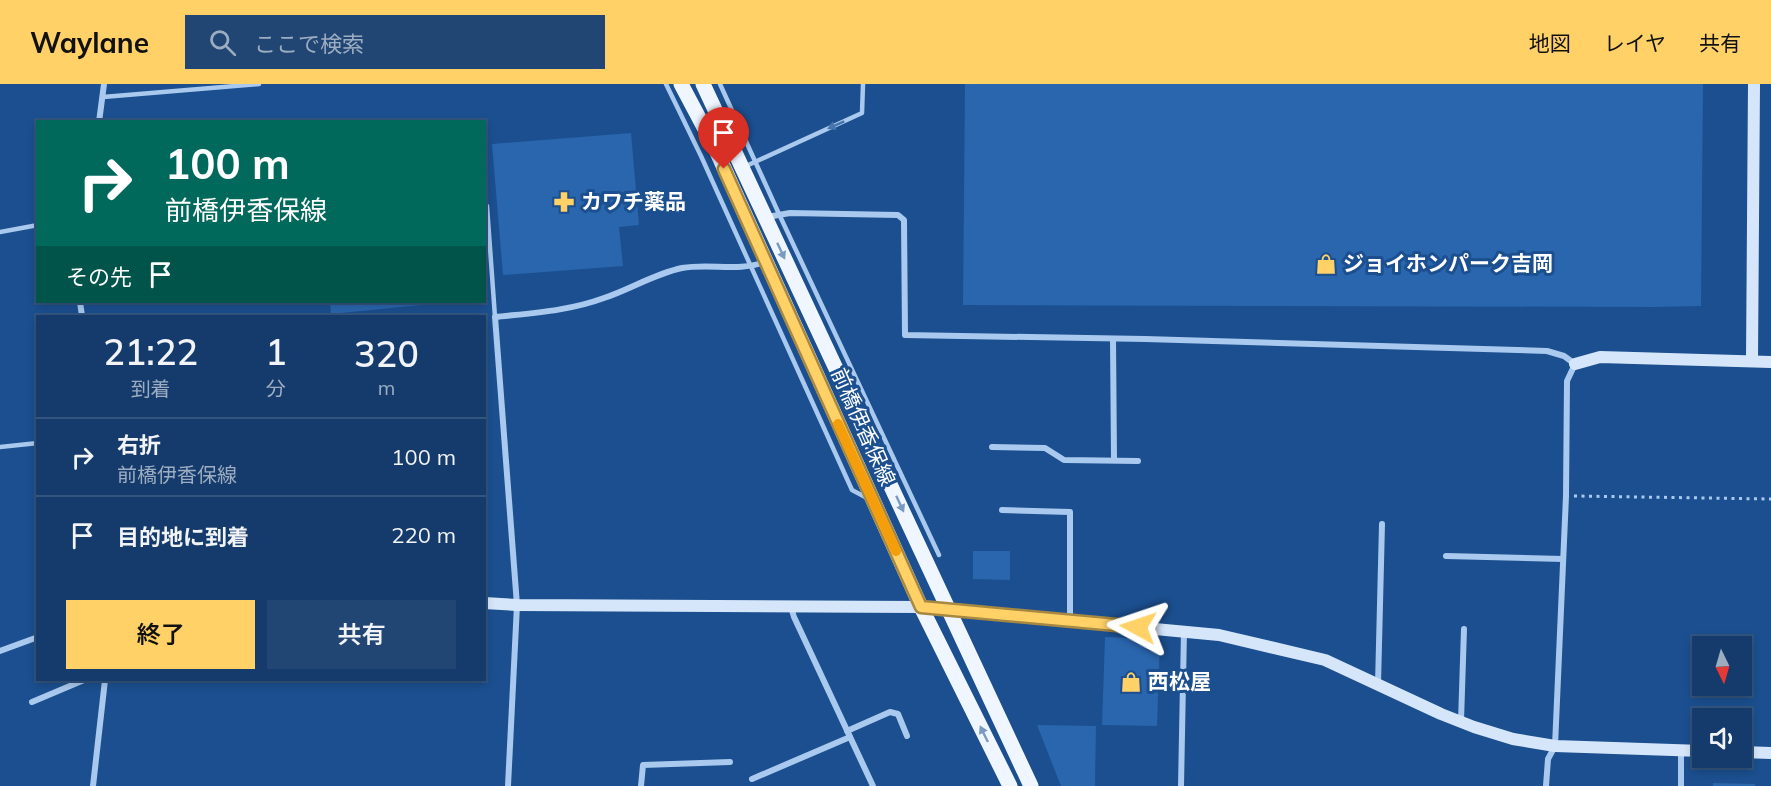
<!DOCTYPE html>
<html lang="ja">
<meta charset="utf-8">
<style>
:root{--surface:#143b6b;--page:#214673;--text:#f1f3f6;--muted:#9dadc1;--line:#33557e;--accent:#ffd166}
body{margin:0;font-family:Mulish,"Noto Sans JP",sans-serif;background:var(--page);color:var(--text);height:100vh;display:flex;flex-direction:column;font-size:22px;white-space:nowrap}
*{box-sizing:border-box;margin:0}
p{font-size:20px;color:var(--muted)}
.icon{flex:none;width:33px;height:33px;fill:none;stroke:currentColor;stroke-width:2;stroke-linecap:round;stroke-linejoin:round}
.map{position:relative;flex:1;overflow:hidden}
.panel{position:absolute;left:36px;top:231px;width:450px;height:366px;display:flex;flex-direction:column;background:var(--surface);border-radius:0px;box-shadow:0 3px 9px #0003,0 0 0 2px var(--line)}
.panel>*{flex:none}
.guide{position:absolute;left:36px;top:36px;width:450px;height:183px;border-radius:0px;box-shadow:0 3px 9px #0003,0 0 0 2px var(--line);background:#00695c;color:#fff;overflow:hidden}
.needle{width:39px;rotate:175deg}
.buttons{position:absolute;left:1692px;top:552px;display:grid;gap:12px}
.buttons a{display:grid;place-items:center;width:60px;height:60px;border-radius:0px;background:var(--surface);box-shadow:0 3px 9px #0003,0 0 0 2px var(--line);font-size:30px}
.pin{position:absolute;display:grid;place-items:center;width:51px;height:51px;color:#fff;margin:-62px -26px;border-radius:50% 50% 50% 0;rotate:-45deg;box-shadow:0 0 6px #0007}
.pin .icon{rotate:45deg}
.me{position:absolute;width:66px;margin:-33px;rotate:275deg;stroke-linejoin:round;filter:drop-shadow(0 0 4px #0008)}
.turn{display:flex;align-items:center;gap:21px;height:126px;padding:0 30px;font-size:27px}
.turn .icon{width:78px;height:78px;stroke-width:2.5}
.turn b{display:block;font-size:42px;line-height:51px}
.then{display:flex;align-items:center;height:57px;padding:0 30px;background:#0003;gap:12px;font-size:22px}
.eta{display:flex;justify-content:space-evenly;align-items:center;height:102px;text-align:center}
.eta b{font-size:36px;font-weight:600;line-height:42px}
.button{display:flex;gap:12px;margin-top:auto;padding:12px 30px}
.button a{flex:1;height:69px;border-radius:0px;background:var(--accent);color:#111;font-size:24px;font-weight:600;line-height:69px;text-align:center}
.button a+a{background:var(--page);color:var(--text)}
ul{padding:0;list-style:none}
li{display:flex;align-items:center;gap:18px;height:78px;padding:0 30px;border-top:2px solid var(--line)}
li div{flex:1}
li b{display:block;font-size:22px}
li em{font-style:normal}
header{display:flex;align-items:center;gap:36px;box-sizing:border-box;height:84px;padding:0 30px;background:var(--accent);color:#111}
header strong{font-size:28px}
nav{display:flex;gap:33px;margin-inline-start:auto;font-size:21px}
.search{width:420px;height:54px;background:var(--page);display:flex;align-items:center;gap:15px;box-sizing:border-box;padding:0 21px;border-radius:0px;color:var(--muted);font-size:22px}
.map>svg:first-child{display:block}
.building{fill:#2a66ad}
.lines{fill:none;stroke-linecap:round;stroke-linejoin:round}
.path{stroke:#a9c9ee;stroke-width:3;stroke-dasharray:3 4.5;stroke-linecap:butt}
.lane{stroke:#a9c9ee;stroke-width:4.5}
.street{stroke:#a9c9ee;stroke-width:6}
.secondary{stroke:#d6e6fa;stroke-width:12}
.primary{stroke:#f0f6ff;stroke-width:15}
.oneway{fill:#4674ac}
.oneway2{fill:#7b9ac1}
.route-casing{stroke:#a68842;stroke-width:15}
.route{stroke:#ffd166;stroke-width:10}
.slow{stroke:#f59e0b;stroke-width:10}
.labels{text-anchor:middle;stroke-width:6;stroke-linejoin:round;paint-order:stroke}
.poi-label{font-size:21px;font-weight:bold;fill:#fff;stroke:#1b4f8f;text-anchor:start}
.street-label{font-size:21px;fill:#fff;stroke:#1b4f8f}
</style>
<header>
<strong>Waylane</strong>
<div class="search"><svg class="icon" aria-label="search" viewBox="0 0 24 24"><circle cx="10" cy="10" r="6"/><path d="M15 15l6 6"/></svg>ここで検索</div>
<nav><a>地図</a><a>レイヤ</a><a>共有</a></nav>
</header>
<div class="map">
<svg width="1771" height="702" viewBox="0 0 1771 702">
<rect width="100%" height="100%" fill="#1b4f8f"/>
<g class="building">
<polygon points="965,0 1703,0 1701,222 1655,223 963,221"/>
<polygon points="631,49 639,141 619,143 623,182 503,191 492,60"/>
<polygon points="330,218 441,218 441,219 331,230"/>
<polygon points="973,467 1010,467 1010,496 973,495"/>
<polygon points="1105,553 1160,555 1157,642 1102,641"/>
<polygon points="1037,641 1096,642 1095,702 1061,702"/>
<polygon points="1713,699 1755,700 1755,702 1713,702"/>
</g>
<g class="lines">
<polyline class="path" points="1574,412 1771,415"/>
<g class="lane">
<polyline points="666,0 701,72 852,406 867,414"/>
<polyline points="720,0 779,130 939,471"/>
<polyline points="103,13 259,0"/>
<polyline points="744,83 862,29 863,0"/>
<polyline points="484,122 487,122 495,233"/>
<polyline points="0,148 38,141"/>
<polyline points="0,363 38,359"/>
</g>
<g class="street">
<polyline points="99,38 104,0"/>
<polyline points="767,133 790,129 898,131 904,136 905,251 1145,255 1547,267 1564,272 1575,280 1567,297 1566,412 1555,662 1548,675 1546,702"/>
<polyline points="80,218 82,232"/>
<polyline points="1113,255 1114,375"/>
<polyline points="992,363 1045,364 1064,376 1138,377"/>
<polyline points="1002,426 1070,428 1070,536"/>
<polyline points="1446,472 1563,475"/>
<polyline points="791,523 794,533 873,702"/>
<polyline points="0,567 38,553"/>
<polyline points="1378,600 1382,440"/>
<polyline points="32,618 84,596"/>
<polyline points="1461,637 1464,545"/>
<polyline points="847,647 890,628 898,630 907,652"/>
<polyline points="752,695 850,653"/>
<polyline points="93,702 105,596"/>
<path d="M 508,702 L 517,521 L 495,233 C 532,229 569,227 604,214 C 631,205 654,190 682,184 C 710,179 738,188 765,178"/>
<polyline points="641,702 643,681 730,678"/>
<polyline points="1181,702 1184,547"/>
<polyline points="1681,702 1681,667"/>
</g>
<g class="secondary">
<polyline points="1752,277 1754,0"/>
<polyline points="1575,280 1600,273 1771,278"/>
<polyline points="484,519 517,521 921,523 1219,551 1325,576 1441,630 1474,643 1513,655 1555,662 1702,667"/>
<polyline points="1742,668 1771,669"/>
</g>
<g class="primary">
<polyline points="681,0 716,66 921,523 1010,702"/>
<polyline points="703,0 1031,702"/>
</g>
</g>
<defs><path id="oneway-solid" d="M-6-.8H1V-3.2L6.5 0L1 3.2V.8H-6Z" transform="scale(1.5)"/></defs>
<use class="oneway" href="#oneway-solid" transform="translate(836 41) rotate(156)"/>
<g class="oneway2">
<use href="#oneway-solid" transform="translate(781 167) rotate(65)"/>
<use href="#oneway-solid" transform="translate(900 420) rotate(65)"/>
<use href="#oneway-solid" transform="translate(984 650) rotate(-116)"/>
</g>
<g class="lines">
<g class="route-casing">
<polyline id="route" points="724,85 921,523 1138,543"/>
</g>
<use href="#route" class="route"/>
<polyline class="slow" points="838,340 896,467"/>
</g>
<defs>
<g id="pharmacy-bare" transform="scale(1.62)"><path d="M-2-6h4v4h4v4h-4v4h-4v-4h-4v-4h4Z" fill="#ffd166" stroke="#1b4f8f" stroke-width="2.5" paint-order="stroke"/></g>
<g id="shop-bare" transform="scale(1.62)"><path d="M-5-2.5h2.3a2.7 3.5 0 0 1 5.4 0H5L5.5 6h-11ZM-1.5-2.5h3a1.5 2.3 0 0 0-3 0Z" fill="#ffd166" stroke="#1b4f8f" stroke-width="2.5" paint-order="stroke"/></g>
</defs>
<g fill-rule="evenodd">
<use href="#pharmacy-bare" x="564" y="118"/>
<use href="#shop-bare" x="1326" y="180"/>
<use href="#shop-bare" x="1131" y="598"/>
</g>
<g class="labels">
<g class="poi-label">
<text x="581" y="125">カワチ薬品</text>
<text x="1343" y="187">ジョイホンパーク吉岡</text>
<text x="1148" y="605">西松屋</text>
</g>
<g class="street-label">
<text transform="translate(863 343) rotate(66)" y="7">前橋伊香保線</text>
</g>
</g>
</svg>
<div class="buttons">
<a><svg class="needle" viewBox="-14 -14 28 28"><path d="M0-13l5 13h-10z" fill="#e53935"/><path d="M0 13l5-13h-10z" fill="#9dadc1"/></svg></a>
<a><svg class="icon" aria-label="sound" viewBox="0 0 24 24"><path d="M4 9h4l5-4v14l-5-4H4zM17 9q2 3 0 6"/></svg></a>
</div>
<div class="pin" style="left:724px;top:85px;background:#d93025"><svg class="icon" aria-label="arrive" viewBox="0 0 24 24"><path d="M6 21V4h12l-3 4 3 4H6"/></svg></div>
<svg class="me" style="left:1138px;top:543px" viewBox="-20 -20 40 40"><path d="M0-17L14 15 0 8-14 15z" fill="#ffd166" stroke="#fff" stroke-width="4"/></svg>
<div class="guide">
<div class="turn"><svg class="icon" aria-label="right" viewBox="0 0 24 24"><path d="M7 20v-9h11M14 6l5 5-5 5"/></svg><div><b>100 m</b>前橋伊香保線</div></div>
<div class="then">その先<svg class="icon" aria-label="arrive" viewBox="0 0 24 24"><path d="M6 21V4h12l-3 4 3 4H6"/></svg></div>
</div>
<section class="panel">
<div class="eta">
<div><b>21:22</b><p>到着</p></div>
<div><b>1</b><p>分</p></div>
<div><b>320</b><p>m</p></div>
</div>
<ul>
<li><svg class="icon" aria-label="right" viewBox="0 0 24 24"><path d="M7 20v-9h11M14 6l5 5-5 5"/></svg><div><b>右折</b><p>前橋伊香保線</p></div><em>100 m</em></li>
<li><svg class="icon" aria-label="arrive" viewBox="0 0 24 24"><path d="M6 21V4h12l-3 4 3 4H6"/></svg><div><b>目的地に到着</b></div><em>220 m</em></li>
</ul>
<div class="button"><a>終了</a><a>共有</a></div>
</section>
</div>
